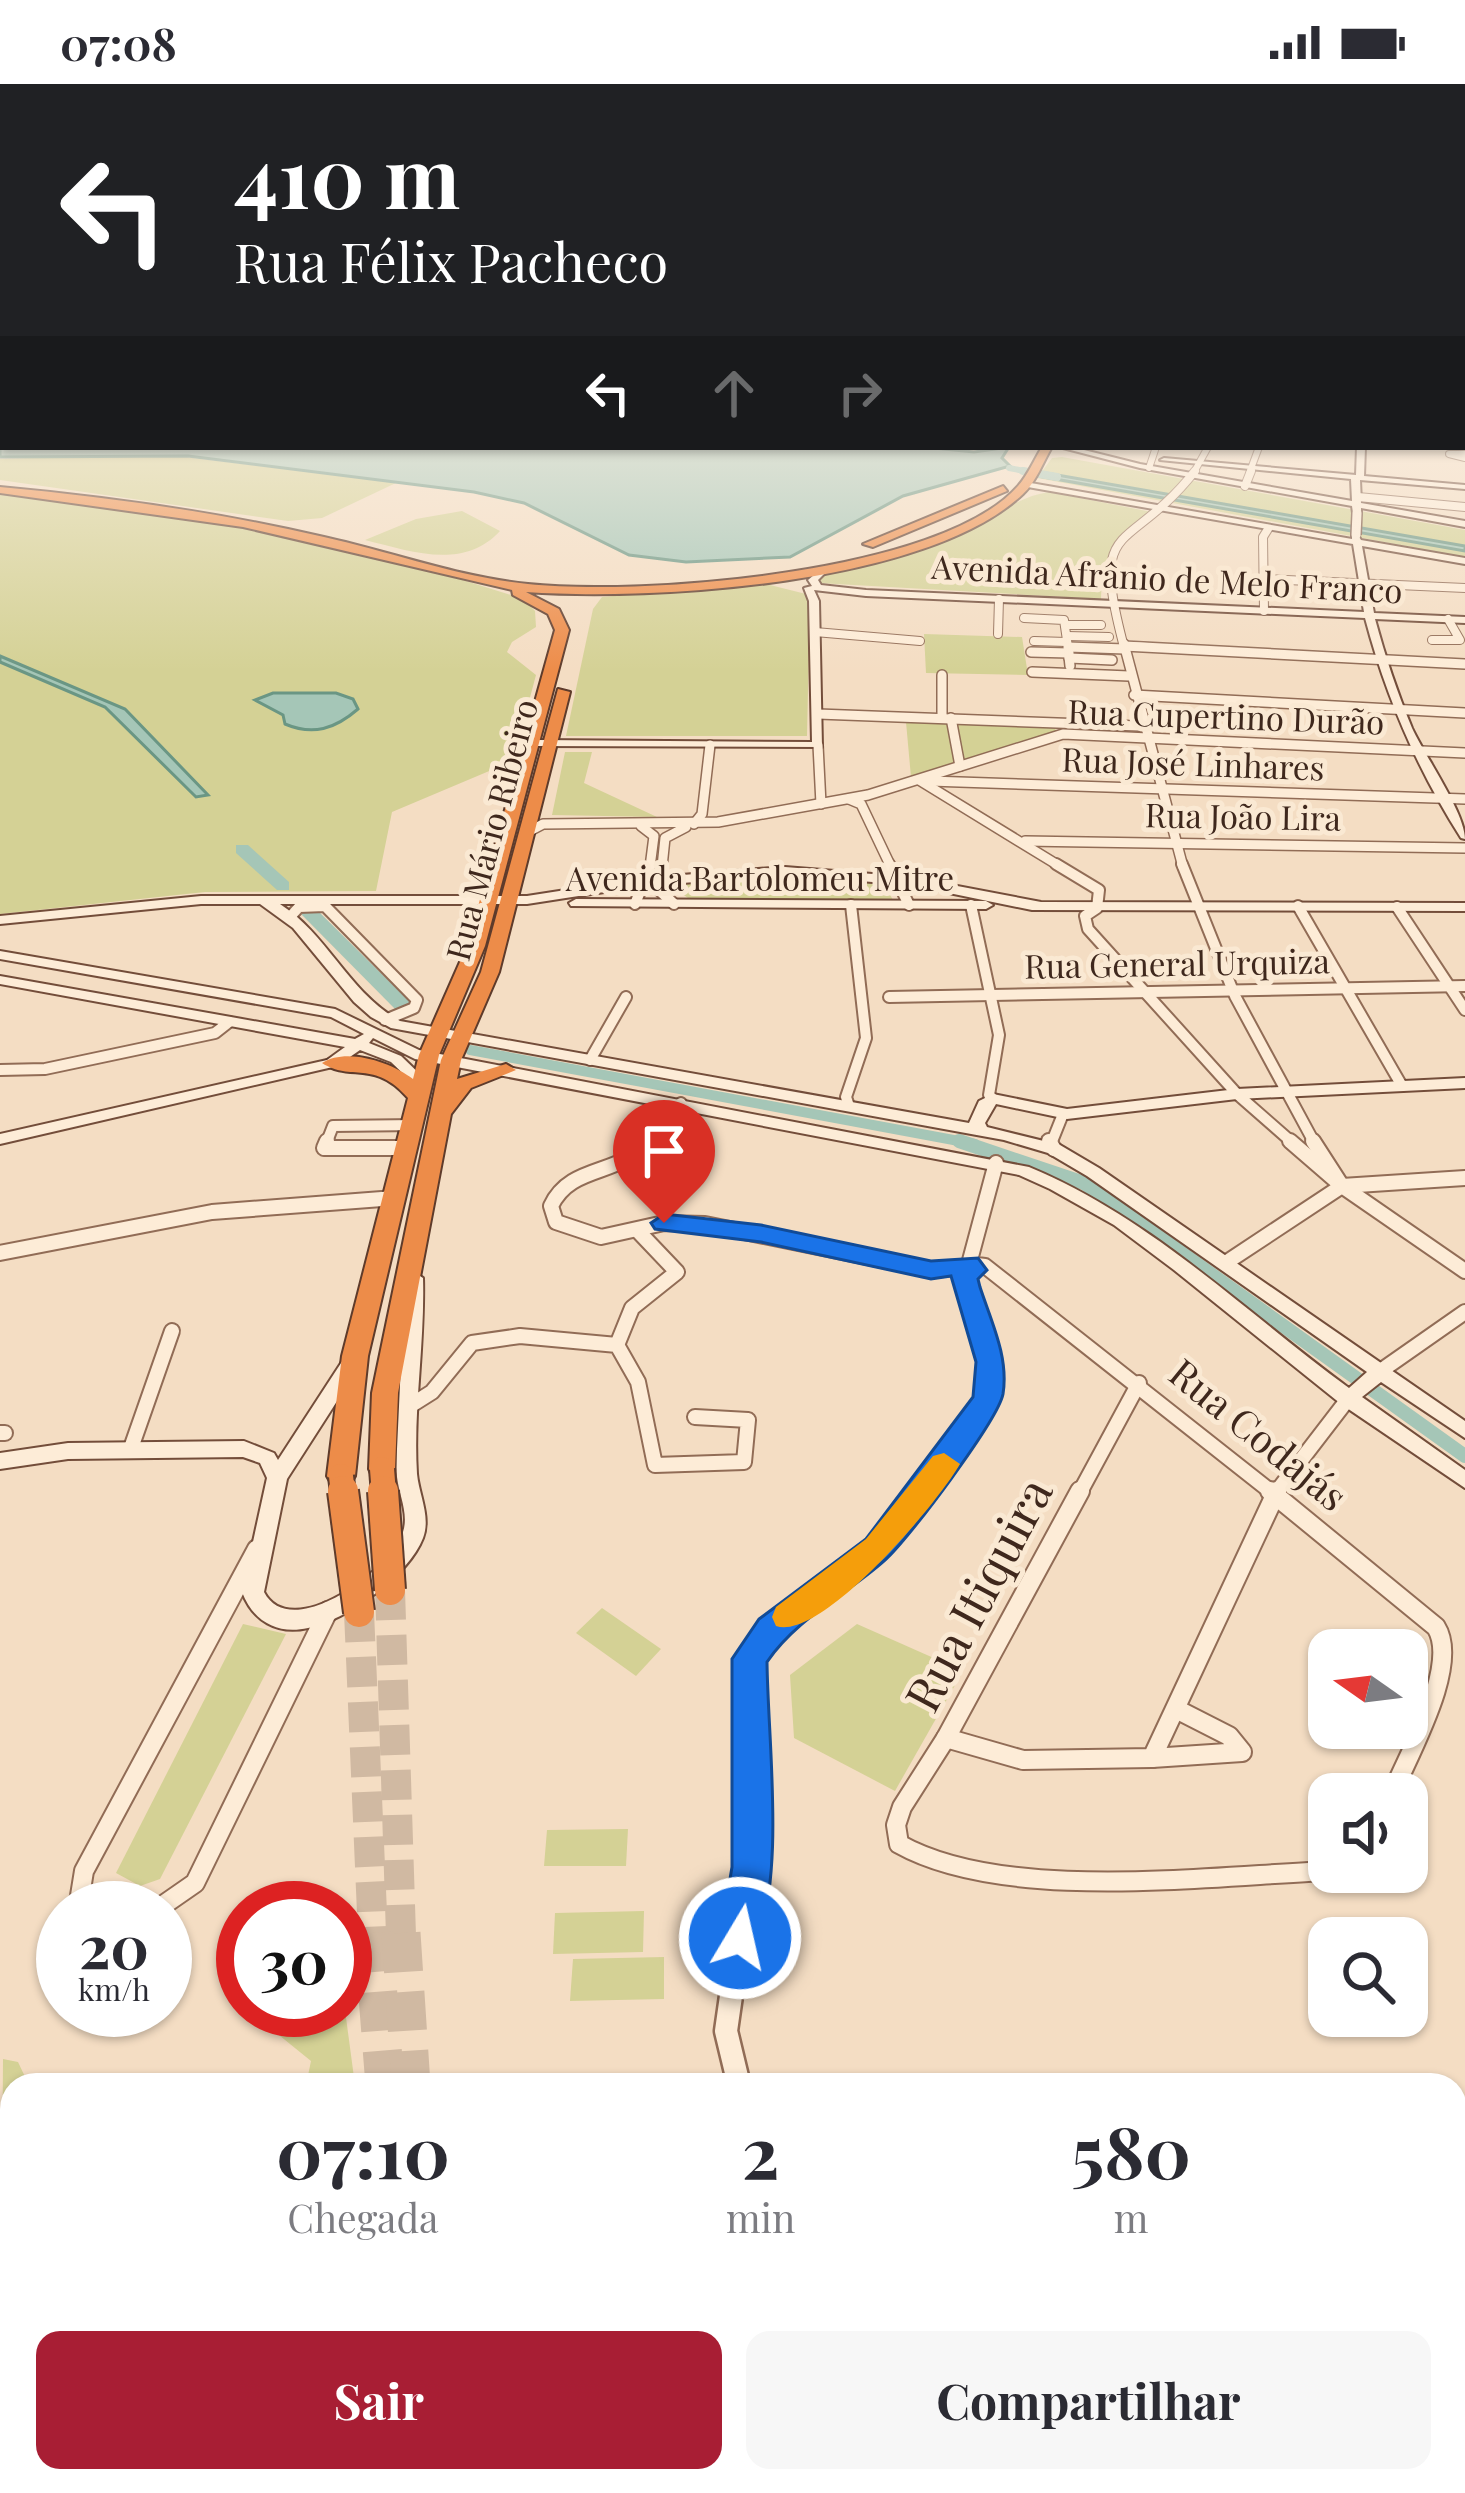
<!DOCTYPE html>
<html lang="pt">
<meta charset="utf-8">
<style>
:root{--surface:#fff;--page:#f7f7f7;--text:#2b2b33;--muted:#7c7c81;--accent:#a81e34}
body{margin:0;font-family:"Playfair Display",serif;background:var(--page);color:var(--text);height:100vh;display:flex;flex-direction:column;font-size:45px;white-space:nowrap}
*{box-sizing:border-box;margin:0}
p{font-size:39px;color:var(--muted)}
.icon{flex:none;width:66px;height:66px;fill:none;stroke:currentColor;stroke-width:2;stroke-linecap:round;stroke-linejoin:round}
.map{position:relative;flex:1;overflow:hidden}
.panel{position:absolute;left:0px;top:1989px;width:1467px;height:420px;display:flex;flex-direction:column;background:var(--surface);border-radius:36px 36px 0 0;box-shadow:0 3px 9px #0004}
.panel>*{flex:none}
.hud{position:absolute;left:0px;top:0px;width:1467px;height:366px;box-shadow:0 3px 9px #0004;background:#202124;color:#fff;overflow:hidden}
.needle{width:78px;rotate:284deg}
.controls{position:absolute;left:1308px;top:1545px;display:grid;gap:24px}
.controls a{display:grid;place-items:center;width:120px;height:120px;border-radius:24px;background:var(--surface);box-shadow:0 3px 9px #0004;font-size:60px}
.speed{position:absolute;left:36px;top:1797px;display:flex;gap:24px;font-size:60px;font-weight:700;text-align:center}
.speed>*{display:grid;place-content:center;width:156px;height:156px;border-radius:50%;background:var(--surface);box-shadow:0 3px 9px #0004;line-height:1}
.speed small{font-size:30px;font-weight:400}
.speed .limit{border:18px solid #d22;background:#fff;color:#111}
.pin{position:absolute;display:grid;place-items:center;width:102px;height:102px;color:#fff;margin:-123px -51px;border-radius:50% 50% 50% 0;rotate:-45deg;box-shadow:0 0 12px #0007}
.pin .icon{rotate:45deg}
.me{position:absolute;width:132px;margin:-66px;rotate:9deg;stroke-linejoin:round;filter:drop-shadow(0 0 9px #0008)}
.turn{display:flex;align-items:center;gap:42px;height:252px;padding:0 36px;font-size:54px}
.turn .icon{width:156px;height:156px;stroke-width:2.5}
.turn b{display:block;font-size:84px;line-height:102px}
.lanes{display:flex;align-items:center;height:114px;padding:0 36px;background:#0003;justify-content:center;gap:60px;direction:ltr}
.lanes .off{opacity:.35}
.eta{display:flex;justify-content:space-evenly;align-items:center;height:204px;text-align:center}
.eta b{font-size:72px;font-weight:700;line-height:84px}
.button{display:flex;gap:24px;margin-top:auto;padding:24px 36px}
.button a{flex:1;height:138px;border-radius:24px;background:var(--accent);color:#fff;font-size:48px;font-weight:700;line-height:138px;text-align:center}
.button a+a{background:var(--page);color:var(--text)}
.status{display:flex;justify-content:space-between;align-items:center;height:84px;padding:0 60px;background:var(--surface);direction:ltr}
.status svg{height:33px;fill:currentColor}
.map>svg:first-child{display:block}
.green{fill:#d4d195}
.water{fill:#a5c6b7;stroke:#6a9684;stroke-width:3}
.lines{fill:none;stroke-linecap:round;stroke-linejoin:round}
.canal-far3{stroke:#a5c6b7;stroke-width:6}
.canal-far2{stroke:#a5c6b7;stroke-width:8}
.canal-far1{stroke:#a5c6b7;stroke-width:10}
.canal{stroke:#a5c6b7;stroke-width:14}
.river{fill:#a5c6b7;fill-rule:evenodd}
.highway-tunnel-far1{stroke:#d0b9a2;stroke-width:30;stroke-dasharray:30 15;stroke-linecap:butt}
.highway-tunnel{stroke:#d0b9a2;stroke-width:39;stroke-dasharray:39 20;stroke-linecap:butt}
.street-far6-casing{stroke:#916c56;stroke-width:8}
.street-far5-casing{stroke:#916c56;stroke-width:10}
.street-far4-casing{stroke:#916c56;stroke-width:12}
.street-far3-casing{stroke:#916c56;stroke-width:14}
.street-far2-casing{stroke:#916c56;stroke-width:18}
.street-far1-casing{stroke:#916c56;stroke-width:22}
.street-casing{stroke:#916c56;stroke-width:27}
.secondary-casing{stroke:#734d3a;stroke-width:4}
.highway-casing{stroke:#5e3b2b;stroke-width:4}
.street-far6{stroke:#fdecd7;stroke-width:6}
.street-far5{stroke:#fdecd7;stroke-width:8}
.street-far4{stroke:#fdecd7;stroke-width:9}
.street-far3{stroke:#fdecd7;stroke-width:10}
.street-far2{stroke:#fdecd7;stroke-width:14}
.street-far1{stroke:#fdecd7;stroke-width:18}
.street{stroke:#fdecd7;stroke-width:22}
.secondary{fill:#fdecd7;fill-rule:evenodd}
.highway{fill:#ed8c49;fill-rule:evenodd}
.secondary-bridge-casing{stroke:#734d3a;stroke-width:12;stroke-linecap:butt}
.highway-bridge-far1-casing{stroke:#5e3b2b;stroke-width:28;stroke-linecap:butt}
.highway-bridge-casing{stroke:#5e3b2b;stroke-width:34;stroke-linecap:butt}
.secondary-bridge{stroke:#fdecd7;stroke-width:9}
.highway-bridge-far1{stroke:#ed8c49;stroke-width:24}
.highway-bridge{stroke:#ed8c49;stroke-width:30}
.route{fill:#1a73e8;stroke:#114b97;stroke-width:3}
.slow{fill:#f59e0b}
.labels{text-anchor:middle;stroke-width:10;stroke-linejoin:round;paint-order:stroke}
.far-street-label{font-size:33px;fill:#3f281d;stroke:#fae9d3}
.street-label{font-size:39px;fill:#3f281d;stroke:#fae9d3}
.near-street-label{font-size:48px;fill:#3f281d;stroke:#fae9d3}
</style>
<div class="status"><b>07:08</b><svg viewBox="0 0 49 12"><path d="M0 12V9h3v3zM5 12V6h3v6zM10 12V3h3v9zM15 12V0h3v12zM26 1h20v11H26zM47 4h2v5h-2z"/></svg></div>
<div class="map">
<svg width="1465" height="2409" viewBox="0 0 1465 2409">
<rect width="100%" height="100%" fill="#f4ddc3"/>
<g class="green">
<polygon points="158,370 398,398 322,434 288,437 0,396 0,375"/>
<polygon points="1062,373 1465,446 1465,473 1037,394 1052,374"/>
<path d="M 1049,408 L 1152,428 C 1121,455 1102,472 1101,515 L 818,499 L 823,492 C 872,478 923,465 970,443 C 997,431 1020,412 1049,408 Z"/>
<polygon points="0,410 248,443 418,482 524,515 535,527 536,543 512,558 507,568 536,591 513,677 392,728 376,807 205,808 0,830"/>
<path d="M 462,427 L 500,447 C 463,487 410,467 365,456 L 416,435 Z"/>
<polygon points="762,499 810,511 807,652 566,652 593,525 602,513"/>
<polygon points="924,550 1022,553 1028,591 926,589"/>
<polygon points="906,638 1054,641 1057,650 911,693"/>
<polygon points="565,668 592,668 584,699 657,733 552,731"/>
<polygon points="818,794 883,799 893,816 688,814 675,805 685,799"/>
<polygon points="602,1524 661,1565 636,1592 576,1549"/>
<polygon points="243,1540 286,1550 160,1795 140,1802 116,1789"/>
<polygon points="857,1540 963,1587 895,1707 794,1654 790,1591"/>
<polygon points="628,1745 626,1782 544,1782 547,1746"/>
<polygon points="644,1827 643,1868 553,1870 555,1829"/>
<polygon points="664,1873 664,1915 570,1917 573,1875"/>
<polygon points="248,1926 345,1926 355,2001 306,2001 311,1977"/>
<polygon points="3,1975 18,1978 27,1997 62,2001 12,2001 12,2397 157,2397 160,2409 0,2409"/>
</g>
<g class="water">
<polygon points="0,251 3,363 924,363 974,368 1009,363 1002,374 1010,382 903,412 790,473 686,478 629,471 524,419 474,408 188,372 0,373"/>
<polygon points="1040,388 1465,462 1465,467 1038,392"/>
<polygon points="0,572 125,625 208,711 196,713 105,623 0,578"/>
<path d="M 273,609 L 336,609 L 353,615 L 358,625 C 335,645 313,652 285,640 L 283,631 L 255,616 Z"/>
</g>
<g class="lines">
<polyline class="canal-far3" points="1009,384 1039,390"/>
<polyline class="canal-far2" points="1023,387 1057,393"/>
<polyline class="canal-far1" points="470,966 975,1060"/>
<polyline class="canal" points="959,1057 1084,1099 1465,1372"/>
<g class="river">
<polygon points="236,761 248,761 289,798 289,806 277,806 236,769"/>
<polygon points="308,822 314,823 412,920 412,928 398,928 302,831 302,823"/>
</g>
<g class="highway-tunnel-far1">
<polyline points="390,1506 401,1852"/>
<polyline points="359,1528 373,1852"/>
</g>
<g class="highway-tunnel">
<polyline points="373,1849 385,2001"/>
<polyline points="401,1849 411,2001"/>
<polyline points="458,2397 461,2409"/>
<polyline points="485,2397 488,2409"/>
</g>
<g class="street-far6-casing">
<g id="street-far6">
<polyline points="1465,370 1449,370 1465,374"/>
<polyline points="1149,384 1156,363"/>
<polyline points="1193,390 1208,363"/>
<polyline points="1249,390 1259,363"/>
</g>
</g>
<g class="street-far5-casing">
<g id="street-far5">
<polyline points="1245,402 1251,387"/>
<polyline points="1358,413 1465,423"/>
<polyline points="1264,495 1465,504"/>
<polyline points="1264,527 1263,453 1268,445"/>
<polyline points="1024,534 1064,536 1068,563"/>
<polyline points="1065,541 1101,541"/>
<polyline points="815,548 920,557"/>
<polyline points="998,550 999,515"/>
<polyline points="1067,552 1109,553"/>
<polyline points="1432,556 1460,556 1448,535"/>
<polyline points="1034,557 1067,558"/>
<polyline points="1124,562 1148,563"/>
<polyline points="1068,563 1076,563"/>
<path d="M 1124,563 C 1089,430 1127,473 1195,387"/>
</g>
</g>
<g class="street-far4-casing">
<g id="street-far4">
<polyline points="1124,560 1183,783"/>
<polyline points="1124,562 1465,580"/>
<polyline points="1031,568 1069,569"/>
<polyline points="1069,574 1112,576"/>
<polyline points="1070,582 1068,563 1125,565"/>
<polyline points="1032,588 1129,592"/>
<polyline points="942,591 942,633"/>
<polyline points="1134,611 1465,629"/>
<polyline points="818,630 1139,642"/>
<polyline points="951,634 960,682"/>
<polyline points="818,661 821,720"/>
<polyline points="919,696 1061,783"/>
<polyline points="930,697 1465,715"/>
<polyline points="849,715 861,720 891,783"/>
<polyline points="694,740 702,730 710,661"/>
<polyline points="641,742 654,752 650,783"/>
<polyline points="526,749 543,740 718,738 868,711 1063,650 1465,669"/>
<polyline points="1025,757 1465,764"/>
<polyline points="662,783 665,754 686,743"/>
</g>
</g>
<g class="street-far3-casing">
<g id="street-far3">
<polyline points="662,780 659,806 674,820"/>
<polyline points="889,780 909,821"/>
<polyline points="1056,780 1099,806 1097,824 1085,832 1088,845 1237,1010 1294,1060"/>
<polyline points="1182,780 1235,912 1315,1060"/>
<polyline points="635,820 651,780"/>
<polyline points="971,821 999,951 989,1011 993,1015"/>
<polyline points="1298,822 1402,1002"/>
<polyline points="1397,823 1465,926"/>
<polyline points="290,833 299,823 325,822 417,916 414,924 385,936"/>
<polyline points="889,913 1465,902"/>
<polyline points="590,976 626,913"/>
<polyline points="0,986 45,985 215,949 229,938"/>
<polyline points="849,1022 846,1013 866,954 851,821"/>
<polyline points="326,1060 333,1042 416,1041"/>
<polyline points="644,1060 663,1030 681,1019"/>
<polyline points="1051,1060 1063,1030"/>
</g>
</g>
<g class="street-far2-casing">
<g id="street-far2">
<polyline points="327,1057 324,1064 408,1064"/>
<path d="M 646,1057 C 622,1093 571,1079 551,1122 L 556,1138 L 601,1153 L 664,1139 L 705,1140 L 931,1186 L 957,1184"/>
<polyline points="1049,1057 1054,1065"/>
<polyline points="1290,1057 1342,1102 1465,1187"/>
<polyline points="1313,1057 1342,1102"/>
<polyline points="996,1079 969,1180 985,1182 1274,1410"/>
<polyline points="0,1169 212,1128 395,1114"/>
<polyline points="1227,1178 1342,1102 1465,1094"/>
<polyline points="617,1261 632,1224 677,1188 637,1146"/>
<polyline points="1382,1286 1465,1228"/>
<polyline points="413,1320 432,1308 472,1259 520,1252 617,1261 638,1298 655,1381 744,1378 748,1336 695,1333"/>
<polyline points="0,1349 5,1349"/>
<polyline points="131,1364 172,1247"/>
<path d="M 925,1410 C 958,1370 999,1320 987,1265 C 981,1240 969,1216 964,1191"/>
<polyline points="1079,1410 1139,1299"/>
<polyline points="1275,1410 1348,1315"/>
</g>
</g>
<g class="street-far1-casing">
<g id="street-far1">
<path d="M 1080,1407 L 946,1654 L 902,1723 L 896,1741 L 899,1760 C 1004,1819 1208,1792 1329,1787"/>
<path d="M 1270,1407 L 1436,1543 C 1460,1581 1409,1669 1392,1710"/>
<polyline points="946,1654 1023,1676 1152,1674 1277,1407"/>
<polyline points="1152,1674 1242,1668 1229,1652 1176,1625"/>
<polyline points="78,1824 84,1787 257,1465"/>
<polyline points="159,1824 195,1799 328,1527"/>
<polyline points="740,1852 751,1776 749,1599 759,1559 869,1470 927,1407"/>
</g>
</g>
<g class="street-casing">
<g id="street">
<polyline points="739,2001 726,1947 740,1849"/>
<polyline points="1455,2297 1465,2289"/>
<polyline points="1207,2409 1212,2397"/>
<polyline points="1358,2409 1359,2397"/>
</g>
</g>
<g class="secondary-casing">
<g id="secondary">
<rect x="1464" y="345" width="1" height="15"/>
<polygon points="1059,363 1072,363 1140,380 1352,417 1351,395 1160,376 1164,374 1356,391 1357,363 1365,363 1364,392 1465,401 1465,405 1360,396 1361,419 1465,437 1465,443 1361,424 1361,429 1357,432 1353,429 1352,422 1140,384"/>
<path d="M 1025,398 L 1352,455 L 1352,451 L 1356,448 L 1361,456 L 1465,474 L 1465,480 L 1362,462 L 1374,529 L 1465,533 L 1465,539 L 1375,535 C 1385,572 1397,608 1412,644 C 1425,672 1465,729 1465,755 L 1461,754 C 1417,685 1386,613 1365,534 L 866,512 L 814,506 L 819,517 L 822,663 L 537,662 L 531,659 L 537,656 L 812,658 L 809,517 L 804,504 L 812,502 L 808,496 L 821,485 L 826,488 L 818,496 L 821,501 L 866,506 L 1364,528 L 1353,460 L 1022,402 Z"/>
<path d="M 785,783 L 910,793 L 1041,818 L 1465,819 L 1465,827 L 1032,826 L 910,801 L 785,791 L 643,802 L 527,820 L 280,820 C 328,851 349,909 400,937 L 969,1039 L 979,1017 L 993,1010 L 1067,1025 L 1237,1005 L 1465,994 L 1465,1004 L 1237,1015 L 1067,1035 L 996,1020 L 985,1039 L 987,1043 L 1060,1061 L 1099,1084 L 1381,1279 L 1389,1281 L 1391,1286 L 1465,1337 L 1465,1354 L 1381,1298 L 1362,1313 L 1465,1386 L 1465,1404 L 1341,1320 L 1174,1186 L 1114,1141 L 1050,1105 L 1019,1091 L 415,975 L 373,954 L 369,959 L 401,972 L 427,997 L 430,1000 L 427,1003 L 417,1003 L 391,978 L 360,966 L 337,982 L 0,1060 L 0,1050 L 327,976 L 345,963 L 0,900 L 0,892 L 355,955 L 364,950 L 331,933 L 0,875 L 0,867 L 335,925 L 419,966 L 1029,1083 C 1150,1133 1244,1227 1349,1304 L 1367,1288 L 1087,1092 L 1048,1069 L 1004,1056 L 391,944 L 371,933 L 354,918 L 293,844 L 260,820 L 201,820 L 0,840 L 0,832 L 201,812 L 527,812 L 643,794 Z"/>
<polygon points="576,815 986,817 993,821 986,825 571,822 569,819"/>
<path d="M 414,1188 L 423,1194 C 425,1259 413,1325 417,1390 C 419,1411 431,1433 423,1454 C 408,1492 347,1536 308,1544 C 277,1551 253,1537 242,1508 L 267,1394 L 260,1379 L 243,1373 L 68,1375 L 0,1385 L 0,1369 L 68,1359 L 244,1357 L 274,1369 L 278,1376 L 343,1276 L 357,1276 L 359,1281 L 357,1286 L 287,1395 L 264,1508 C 291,1560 392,1485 403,1448 C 409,1430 399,1411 397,1393 C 396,1384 397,1374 397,1365 L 405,1194 Z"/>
</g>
</g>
<g class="highway-casing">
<g id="highway">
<path d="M 1042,363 L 1052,363 C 1043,378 1036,398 1023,410 C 927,501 654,517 526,508 L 559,525 L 569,546 L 485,862 L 439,971 L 368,1272 L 355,1392 L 351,1399 L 341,1402 L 331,1399 L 327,1392 L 342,1272 L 408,1014 C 374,975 351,998 322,979 C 346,963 391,978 413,995 L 419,971 L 467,862 L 555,546 L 548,530 L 513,511 L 512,506 L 243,443 L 0,409 L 0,403 C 109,413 217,428 324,453 C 392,468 458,493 528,500 C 640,512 941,490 1018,402 C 1028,391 1034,376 1042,363 Z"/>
<polygon points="1003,402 1007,407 873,463 863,460"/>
<polygon points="558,605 570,608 499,888 461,976 457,995 506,980 516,986 471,1004 451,1030 398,1309 395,1385 392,1392 382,1395 372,1392 369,1385 372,1309 441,976 481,888"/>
</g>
</g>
<use href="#street-far6" class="street-far6"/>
<use href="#street-far5" class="street-far5"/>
<use href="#street-far4" class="street-far4"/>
<use href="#street-far3" class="street-far3"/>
<use href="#street-far2" class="street-far2"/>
<use href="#street-far1" class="street-far1"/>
<use href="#street" class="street"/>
<use href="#secondary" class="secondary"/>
<use href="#highway" class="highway"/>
<g class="secondary-bridge-casing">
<polyline id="secondary-bridge" points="1356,451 1357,429"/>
</g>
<g class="highway-bridge-far1-casing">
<g id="highway-bridge-far1">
<polyline points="382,1385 384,1410"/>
<polyline points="341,1392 343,1410"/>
</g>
</g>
<g class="highway-bridge-casing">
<g id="highway-bridge">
<polyline points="343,1407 359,1528"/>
<polyline points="383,1407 390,1506"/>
</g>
</g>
<use href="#secondary-bridge" class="secondary-bridge"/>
<use href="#highway-bridge-far1" class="highway-bridge-far1"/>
<use href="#highway-bridge" class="highway-bridge"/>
</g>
<linearGradient id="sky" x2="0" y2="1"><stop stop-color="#8dbbd4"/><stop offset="0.43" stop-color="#faf0e4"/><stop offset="1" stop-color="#faf0e4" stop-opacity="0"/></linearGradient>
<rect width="1465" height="588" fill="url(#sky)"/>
<path class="route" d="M 664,1130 L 761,1141 L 931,1177 L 978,1174 L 987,1186 L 978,1195 L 980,1203 C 991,1237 1009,1273 1003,1310 C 998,1336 908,1456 885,1476 C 846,1511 797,1534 767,1578 C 768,1662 786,1791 754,1868 L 740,1873 L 726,1868 L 720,1854 L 732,1783 L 732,1575 L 759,1535 L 866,1455 L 973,1313 L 976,1278 L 951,1192 L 931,1195 L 761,1158 L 655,1145 L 651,1139 Z"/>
<path class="slow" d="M 944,1369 L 960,1380 C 938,1419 821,1558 776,1542 L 772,1533 L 776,1523 L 866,1455 L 933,1372 Z"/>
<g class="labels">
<g class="far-street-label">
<text transform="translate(1167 495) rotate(3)" y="12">Avenida Afrânio de Melo Franco</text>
<text transform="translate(1226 633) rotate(2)" y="12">Rua Cupertino Durão</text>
<text transform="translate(1193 680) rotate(2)" y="12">Rua José Linhares</text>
<text transform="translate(1243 733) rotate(1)" y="12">Rua João Lira</text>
<text transform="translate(492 746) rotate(-75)" y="12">Rua Mário Ribeiro</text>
<text x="760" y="807">Avenida Bartolomeu Mitre</text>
<text transform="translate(1177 880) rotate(-1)" y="12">Rua General Urquiza</text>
</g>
<g class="street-label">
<text transform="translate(1258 1351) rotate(39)" y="14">Rua Codajás</text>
</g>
<g class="near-street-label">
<text transform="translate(979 1511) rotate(-62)" y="17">Rua Itiquira</text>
</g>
</g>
</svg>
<div class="controls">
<a><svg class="needle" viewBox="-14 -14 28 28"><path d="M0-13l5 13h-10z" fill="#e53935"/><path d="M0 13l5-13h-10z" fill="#7c7c81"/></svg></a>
<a><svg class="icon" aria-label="sound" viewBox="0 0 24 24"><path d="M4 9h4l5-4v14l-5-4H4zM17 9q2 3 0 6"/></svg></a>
<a><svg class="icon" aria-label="search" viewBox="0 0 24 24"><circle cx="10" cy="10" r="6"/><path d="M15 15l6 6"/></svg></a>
</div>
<div class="speed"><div>20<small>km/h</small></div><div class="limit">30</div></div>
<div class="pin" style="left:664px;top:1139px;background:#d93025"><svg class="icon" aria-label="arrive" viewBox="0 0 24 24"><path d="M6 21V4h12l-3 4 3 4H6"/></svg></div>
<svg class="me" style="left:740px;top:1854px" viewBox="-20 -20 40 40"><circle r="17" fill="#1a73e8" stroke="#fff" stroke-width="3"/><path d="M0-11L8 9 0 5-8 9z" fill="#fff"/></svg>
<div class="hud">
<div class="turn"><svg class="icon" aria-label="left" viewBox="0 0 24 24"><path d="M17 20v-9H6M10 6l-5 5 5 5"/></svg><div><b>410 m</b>Rua Félix Pacheco</div></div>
<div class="lanes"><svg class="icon" aria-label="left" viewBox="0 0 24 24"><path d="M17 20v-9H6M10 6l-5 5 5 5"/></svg><svg class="icon off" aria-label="ahead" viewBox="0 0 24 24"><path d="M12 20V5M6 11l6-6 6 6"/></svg><svg class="icon off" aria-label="right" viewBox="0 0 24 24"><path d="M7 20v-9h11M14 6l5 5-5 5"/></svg></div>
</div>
<section class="panel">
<div class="eta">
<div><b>07:10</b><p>Chegada</p></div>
<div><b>2</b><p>min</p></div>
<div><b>580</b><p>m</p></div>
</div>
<div class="button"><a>Sair</a><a>Compartilhar</a></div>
</section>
</div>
